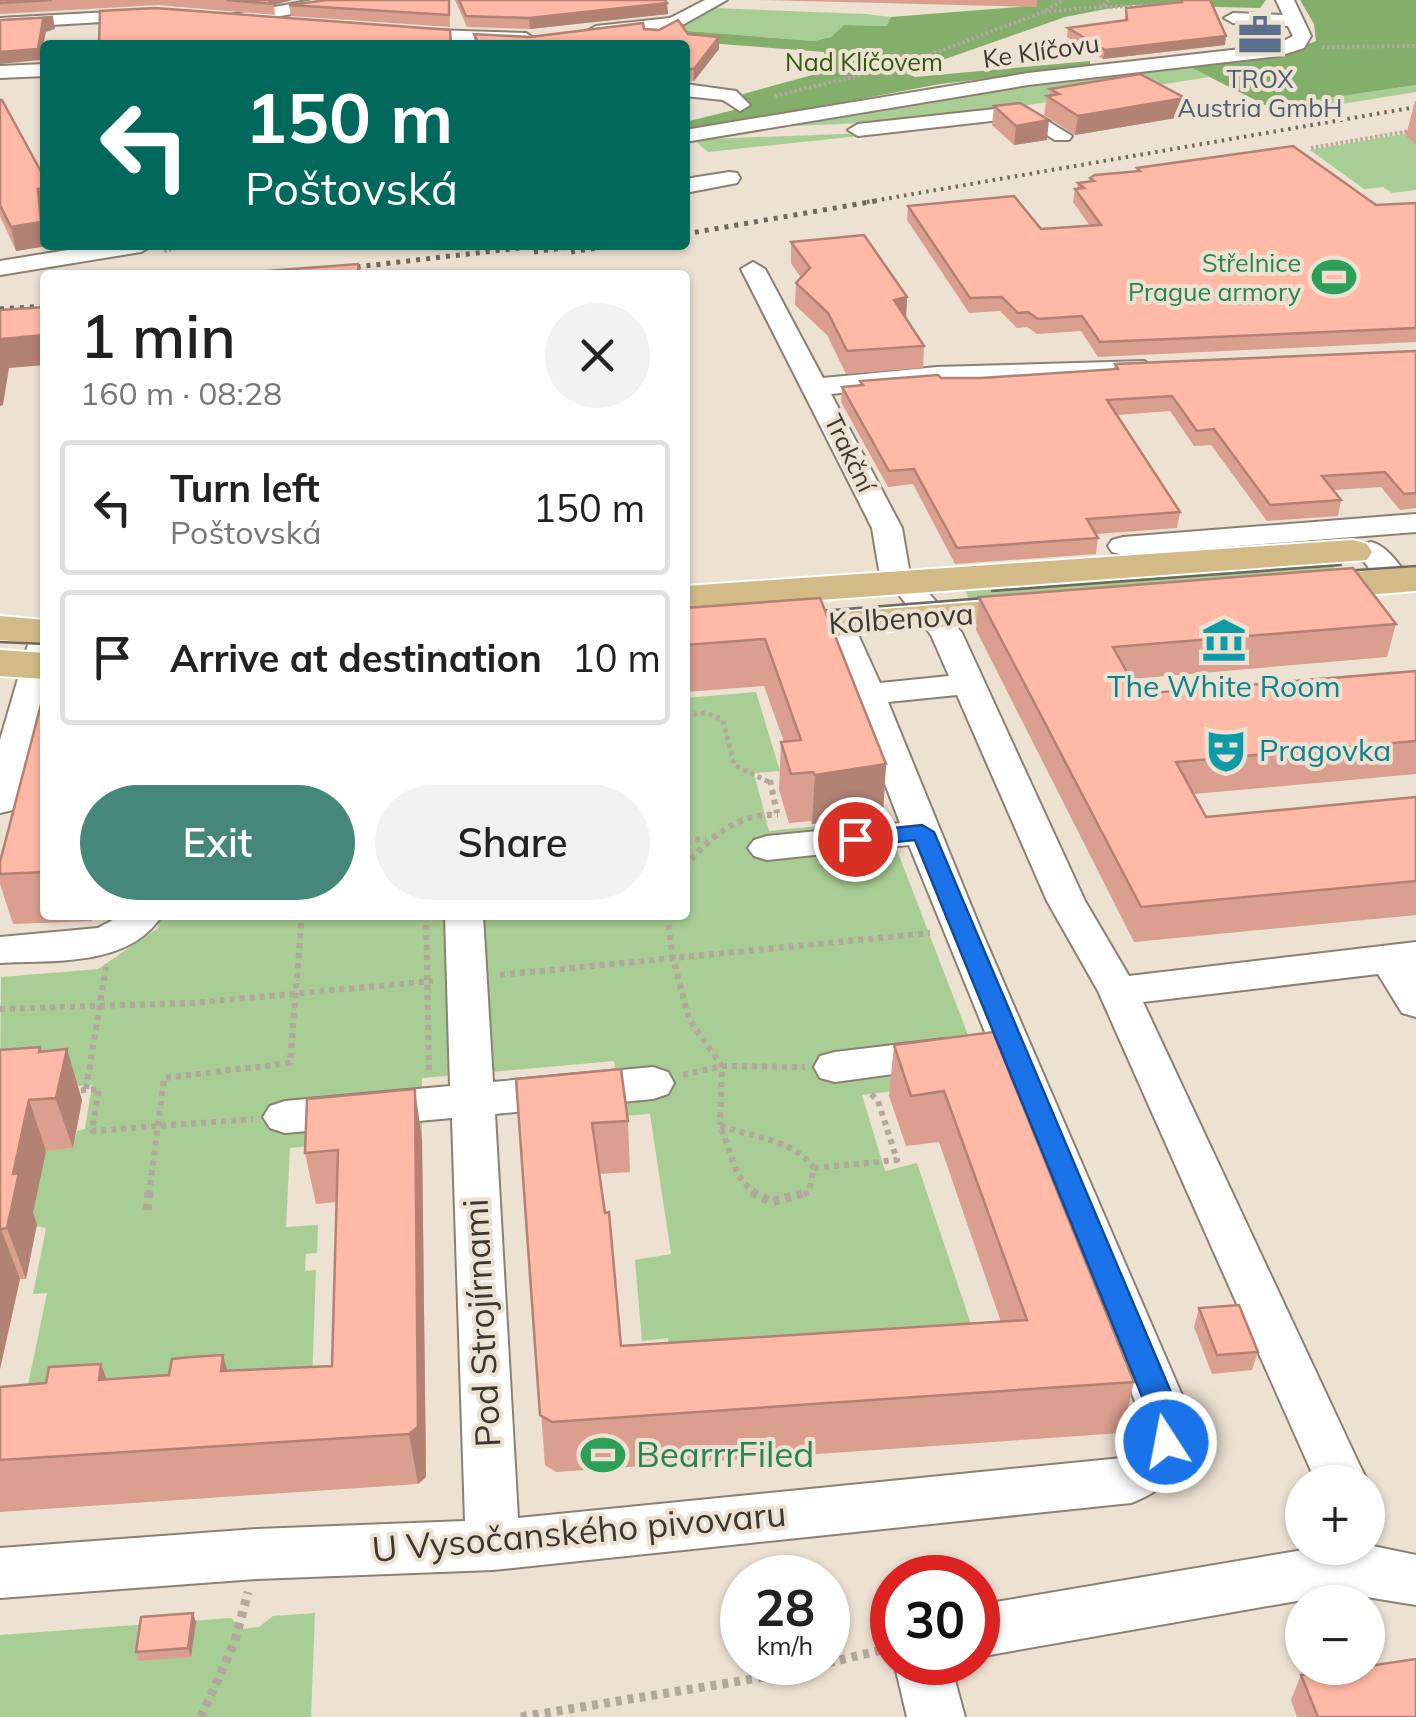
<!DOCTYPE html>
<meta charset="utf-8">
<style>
:root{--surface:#fff;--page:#f2f2f2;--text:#222;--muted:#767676;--line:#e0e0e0;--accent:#458778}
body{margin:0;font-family:Mulish,sans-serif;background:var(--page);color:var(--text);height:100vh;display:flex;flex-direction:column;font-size:38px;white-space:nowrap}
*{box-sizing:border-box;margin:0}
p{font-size:32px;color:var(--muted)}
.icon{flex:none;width:55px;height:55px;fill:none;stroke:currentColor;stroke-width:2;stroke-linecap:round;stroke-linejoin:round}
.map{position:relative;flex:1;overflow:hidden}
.drawer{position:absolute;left:40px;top:270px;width:650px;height:650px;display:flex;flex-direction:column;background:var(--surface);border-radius:10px;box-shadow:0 2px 8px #0004}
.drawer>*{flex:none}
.banner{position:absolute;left:40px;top:40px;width:650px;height:210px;border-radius:10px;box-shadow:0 2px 8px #0004;background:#00695c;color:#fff;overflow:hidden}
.buttons{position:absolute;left:1285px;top:1465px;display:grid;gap:20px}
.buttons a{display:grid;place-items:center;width:100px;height:100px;border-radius:50%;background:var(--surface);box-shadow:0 2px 8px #0004;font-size:50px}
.speed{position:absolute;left:720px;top:1555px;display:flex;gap:20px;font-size:50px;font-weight:700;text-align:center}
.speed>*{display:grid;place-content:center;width:130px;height:130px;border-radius:50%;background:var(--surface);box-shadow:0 2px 8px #0004;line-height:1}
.speed small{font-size:25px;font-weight:400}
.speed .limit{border:15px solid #d22;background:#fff;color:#111}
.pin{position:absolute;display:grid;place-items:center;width:85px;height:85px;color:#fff;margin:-42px;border:5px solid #fff;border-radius:50%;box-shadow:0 2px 10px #0007}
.me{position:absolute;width:110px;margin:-55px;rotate:349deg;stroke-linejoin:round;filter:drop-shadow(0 0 8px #0008)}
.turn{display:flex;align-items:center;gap:35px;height:210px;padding:0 40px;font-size:45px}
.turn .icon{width:130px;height:130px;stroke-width:2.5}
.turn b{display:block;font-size:70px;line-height:85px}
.round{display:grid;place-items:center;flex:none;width:105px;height:105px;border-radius:52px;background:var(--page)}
.head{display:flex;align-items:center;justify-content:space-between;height:170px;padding:0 40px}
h1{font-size:60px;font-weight:600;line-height:75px}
.action{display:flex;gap:20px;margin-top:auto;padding:20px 40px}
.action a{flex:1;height:115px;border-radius:60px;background:var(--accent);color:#fff;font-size:40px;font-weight:600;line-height:115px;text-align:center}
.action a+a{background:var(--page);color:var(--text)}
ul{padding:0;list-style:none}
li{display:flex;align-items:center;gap:30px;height:135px;margin:0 20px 15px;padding:0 20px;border:5px solid var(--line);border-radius:10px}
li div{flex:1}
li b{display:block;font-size:38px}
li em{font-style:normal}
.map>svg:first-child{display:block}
.green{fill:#a9ce95}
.forest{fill:#83af6a}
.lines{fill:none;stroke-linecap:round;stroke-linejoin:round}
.minor-casing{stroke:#8b8072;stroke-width:4}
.major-casing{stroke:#fff;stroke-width:4}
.path-far3{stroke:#b2a89c;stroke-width:4;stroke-dasharray:2.5 2.5;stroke-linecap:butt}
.path-far2{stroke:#b2a89c;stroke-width:5;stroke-dasharray:4 4;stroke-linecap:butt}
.path-far1{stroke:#b2a89c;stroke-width:6;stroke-dasharray:5 5;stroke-linecap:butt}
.path{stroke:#b2a89c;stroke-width:9;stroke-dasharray:6 6;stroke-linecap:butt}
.minor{fill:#fff;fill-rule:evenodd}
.major{fill:#d2bb87;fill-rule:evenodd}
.tram{stroke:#6f685f;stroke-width:2.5}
.rail-far1{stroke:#6f685f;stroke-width:4;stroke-dasharray:2.5 5;stroke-linecap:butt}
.rail{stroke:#6f685f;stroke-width:5;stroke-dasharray:4 6;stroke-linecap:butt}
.wall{fill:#db9f8f}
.shaded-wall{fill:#b28274}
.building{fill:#ffb9a6;stroke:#b28274;stroke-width:2.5}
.route{fill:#1a73e8;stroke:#114b97;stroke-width:2.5}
.labels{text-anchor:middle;stroke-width:8;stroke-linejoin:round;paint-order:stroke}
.far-street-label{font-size:25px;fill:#3c3731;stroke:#ede1d2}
.far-park-label{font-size:25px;fill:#305910;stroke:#ede1d2}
.far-service-label{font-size:25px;fill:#4e5e75;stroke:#ede1d2}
.far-leisure-label{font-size:25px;fill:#27864d;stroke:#ede1d2;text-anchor:end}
.street-label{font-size:30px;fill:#3c3731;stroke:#ede1d2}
.culture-label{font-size:30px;fill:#0d838f;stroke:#ede1d2}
.near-street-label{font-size:35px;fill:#3c3731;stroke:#ede1d2}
.near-leisure-label{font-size:35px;fill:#27864d;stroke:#ede1d2;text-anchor:start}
</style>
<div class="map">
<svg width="1416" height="1717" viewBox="0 0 1416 1717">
<rect width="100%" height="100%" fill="#ede1d2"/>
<g class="green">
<polygon points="714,8 866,14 891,17 888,26 845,25 831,37 814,41 675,30"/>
<path d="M 1186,65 L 1209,77 C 1066,100 926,124 781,126 L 1073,79 Z"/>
<polygon points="1416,85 1416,92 1292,112 1269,107"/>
<polygon points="897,132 708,152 696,142 706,139"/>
<polygon points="1416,132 1416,190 1392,193 1383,187 1364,189 1310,150"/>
<polygon points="1329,562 1341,576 971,605 965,590"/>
<polygon points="756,692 780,771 754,773 769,831 885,819 985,1079 862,1095 885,1171 917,1163 979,1348 671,1371 668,1338 642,1341 635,1260 671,1254 650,1114 622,1116 614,1061 422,1078 422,1135 290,1148 286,1227 318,1225 317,1253 306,1254 305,1271 316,1270 312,1381 74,1380 28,1385 47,1293 33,1294 46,1228 31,1225 43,1151 73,1148 77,1131 85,1129 92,1085 0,1091 1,977 98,969 158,928 160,915 685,915 685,698"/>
<polygon points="315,1613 311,1717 0,1717 0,1635 231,1618 242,1629 259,1627 273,1616"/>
</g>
<g class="forest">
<polygon points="1035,0 1266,0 1260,8 1134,5 1106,9 1065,17 905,73 915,77 1090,61 1090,66 940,84 685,132 685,122 746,107 743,94 827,71 824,52 656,39 675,30 814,41 831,37 844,25 887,26 891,17 1019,7"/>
<polygon points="1300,0 1416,0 1416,85 1269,107 1186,65 1278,56 1316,41 1314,24"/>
</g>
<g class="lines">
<g class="minor-casing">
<g id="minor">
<polygon points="313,0 439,0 430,5 331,7 230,25 221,20 230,15"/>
<polygon points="705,0 727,0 659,38 647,38 646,31 596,36 587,31 596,26 670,18"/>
<polygon points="1276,0 1294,0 1311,36 1304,48 1279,56 1028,85 685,142 685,130 1028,73 1276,45 1293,36 1288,26 1233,23 1224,18 1233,13 1283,15"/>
<polygon points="147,10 153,11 153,19 0,28 0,18"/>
<polygon points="401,29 526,33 535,39 526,45 395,38 392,34"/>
<polygon points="45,64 45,76 0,78 0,66"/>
<polygon points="685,84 736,91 750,105 740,111 723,100 685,96"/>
<polygon points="1023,106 1072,136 1069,140 1055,140 1019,118 858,136 848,130 858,124"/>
<polygon points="729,172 737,173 740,178 737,183 685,193 685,179"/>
<polygon points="98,245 153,245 141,252 0,275 0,261"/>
<path d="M 753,262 L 765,269 L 823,378 L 937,367 L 1144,361 L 1157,369 L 1144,377 L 937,383 L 831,394 L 902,528 L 909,569 L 962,633 L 1085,901 L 1129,976 L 1416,942 L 1416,1017 L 1402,1013 L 1378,974 L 1143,1002 L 1360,1466 L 1368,1482 L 1368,1483 L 1316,1482 L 1098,991 L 1047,901 L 957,695 L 888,702 L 981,930 L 1191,1416 C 1191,1460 1172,1488 1131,1503 L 493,1570 L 257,1579 L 0,1598 L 0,1548 L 257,1529 L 465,1521 L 452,1118 L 285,1133 L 270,1128 L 263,1117 L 270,1106 L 285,1101 L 450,1086 L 445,915 L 483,915 L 493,1082 L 653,1067 L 668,1072 L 674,1083 L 668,1094 L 653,1099 L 495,1114 L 518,1518 L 1122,1458 L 1138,1444 L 1141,1416 L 909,845 L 767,860 L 754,856 L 748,848 L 754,840 L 767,836 L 900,823 L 829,637 L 834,630 L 856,630 L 880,683 L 949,676 L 931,635 L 879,570 L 872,528 L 741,269 Z"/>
<polygon points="1416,514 1416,532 1123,555 1112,552 1108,546 1112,540 1123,537"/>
<path d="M 1371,542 C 1388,546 1400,566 1411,581 L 1406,588 L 1384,588 L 1356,551 L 1360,545 Z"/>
<polygon points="45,631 45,702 18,802 13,810 0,813 0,740 29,641 34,634"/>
<path d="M 122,915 L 162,915 C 130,967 54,960 0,963 L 0,937 L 98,928 Z"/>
<polygon points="944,1039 959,1043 965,1054 959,1065 835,1082 820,1078 814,1067 820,1056 835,1052"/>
<polygon points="1368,1545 1416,1555 1416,1605 1342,1593 978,1657 978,1605 1315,1548"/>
<polygon points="894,1662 950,1662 965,1717 907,1717"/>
</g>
</g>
<g class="major-casing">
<g id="major">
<polygon points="1353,540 1367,544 1372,552 1367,560 685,610 685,586"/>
<polygon points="1416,567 1416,591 1302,600 1288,596 1282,588 1288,580 1302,576"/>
<polygon points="1040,597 1054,600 1060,609 1054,618 685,648 685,624"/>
<polygon points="0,616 45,620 45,644 0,640"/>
<polygon points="0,650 45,653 45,679 0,676"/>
</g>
</g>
<g class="path-far3">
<polyline points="1100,7 1169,5"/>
<polyline points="1044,12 1100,7 1110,0"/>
<polyline points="1322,47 1416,46"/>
<polyline points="775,96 905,64 1043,12 1063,0"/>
<polyline points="1311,148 1416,130"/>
<polyline points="164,251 190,245"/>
</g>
<polyline class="path-far2" points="685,715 706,713 723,720 734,765 771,783"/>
<g class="path-far1">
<polyline points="770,780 777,813"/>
<polyline points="685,840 706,839"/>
<path d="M 685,867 C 709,838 738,812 778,815"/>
<polyline points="426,915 429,1074"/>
<polyline points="667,915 673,958 689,1019 722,1066 720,1125"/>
<polyline points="500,975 930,933"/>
<polyline points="0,1009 193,1003 433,981"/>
<polyline points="683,1075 722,1066 805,1067"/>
<polyline points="86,1089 106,967"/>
<polyline points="71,1091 99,1089 92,1131 253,1119"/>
<polyline points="814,1168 897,1160 878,1101 869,1092"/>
<polyline points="149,1195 164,1078 290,1063 302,915"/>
<path d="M 755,1195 L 738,1175 L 720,1125 C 754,1139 790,1137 814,1168 L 809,1192 L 802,1195"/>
</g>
<g class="path">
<polyline points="752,1192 771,1202 808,1192"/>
<polyline points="147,1210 149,1192"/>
<polyline points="201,1717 235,1641 248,1592"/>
<polyline points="521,1717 777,1675 886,1649"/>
</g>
<use href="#minor" class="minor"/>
<use href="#major" class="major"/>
<g class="tram">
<polyline points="1328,572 1416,566"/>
<polyline points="992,591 1341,565"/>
<polyline points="795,613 1009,596"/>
<polyline points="0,642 45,644"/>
</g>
<polyline class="rail-far1" points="867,202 1416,107"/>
<g class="rail">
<polyline points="685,234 881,200"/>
<polyline points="534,252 584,245"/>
<polyline points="571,252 616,245"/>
<polyline points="287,275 546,245"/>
<polyline points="0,309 45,306"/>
</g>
</g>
<g class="wall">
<polygon points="0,0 292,0 274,5 275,15 158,5 0,14"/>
<polygon points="449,0 450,27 291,16 289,5"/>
<polygon points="455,0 665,0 668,14 530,29 467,27"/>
<polygon points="758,0 1037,0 1037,7"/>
<polygon points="1180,0 1210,0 1225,45 1103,59 1067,37 1068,28 1125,20 1126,8 1179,2"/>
<polygon points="644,29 719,37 719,49 694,81 685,81 685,45 475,45 474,34 530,37"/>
<polygon points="1050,89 1182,117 1075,135 1044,115 1047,96 1050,95"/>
<polygon points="0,100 43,212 45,245 47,246 16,251 0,216"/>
<polygon points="1415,101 1416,101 1416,144 1406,136"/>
<polygon points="994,106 1047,140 1014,145 992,125"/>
<polygon points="1137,168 1376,205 1416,203 1416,342 1098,357 1081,331 1037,334 1027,327 1017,328 1000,311 969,313 907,220 908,206 1041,229 1090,226 1073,202 1075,189 1077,189 1078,183 1090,182 1090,178 1137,171"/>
<polygon points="791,242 907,297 906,318 924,346 923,368 846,374 827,335 795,305 796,283 801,278 791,263"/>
<polygon points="1416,351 1416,508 1400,510 1381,487 1334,490 1341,500 1338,516 1267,521 1211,445 1194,446 1170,411 1117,415 1180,512 1177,528 1096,534 1098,538 1096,554 955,564 913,484 888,487 841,402 842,387 860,386 860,381 981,378 1114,369 1115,364"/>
<polygon points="979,597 1396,624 1387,657 1131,679 1139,694 1416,671 1416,774 1194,794 1206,817 1416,797 1416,915 1134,942 976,630"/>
<polygon points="790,599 886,764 883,813 812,824 811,821 789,823 779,790 781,742 784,742 764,686 685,692 685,608"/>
<polygon points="45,689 45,915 104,915 93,916 92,921 13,924 0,884 0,874"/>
<polygon points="993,1032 1134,1382 1122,1433 556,1472 545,1465 516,1079 628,1121 630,1172 599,1174 621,1346 1001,1322 939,1142 906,1146 889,1096 894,1045"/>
<polygon points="40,1047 42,1051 82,1100 73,1148 46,1151 33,1213 37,1224 26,1279 20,1279 0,1369 0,1050"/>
<polygon points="422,1139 426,1477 418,1484 0,1512 0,1387 46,1383 101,1364 107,1380 227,1371 332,1366 337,1202 316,1204 305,1153"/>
<polygon points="1199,1308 1258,1352 1252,1370 1212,1374 1194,1327"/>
<polygon points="196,1622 191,1657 139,1661 136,1652"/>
<polygon points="1301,1675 1416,1717 1297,1717 1291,1700"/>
</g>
<g class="shaded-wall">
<polygon points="267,0 292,0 274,5"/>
<polygon points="667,3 668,14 530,29 529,18"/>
<polygon points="53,17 55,29 46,32 40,60 0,64 0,52 43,20"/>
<polygon points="1226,36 1225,45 1103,59 1105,50"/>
<polygon points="719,37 719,49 694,81 694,69"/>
<polygon points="1185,98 1182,117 1075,135 1078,116"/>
<polygon points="1049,120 1047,140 1014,145 1016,126"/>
<polygon points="45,188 45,211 43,212 45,245 47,246 16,251 11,227 38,189"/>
<polygon points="907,297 906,319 894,300"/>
<polygon points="45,335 45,365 9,368 3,405 0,406 0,350 2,339"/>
<polygon points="886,764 883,813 812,824 815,775"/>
<polygon points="40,1047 57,1098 67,1049 82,1100 73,1148 39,1052"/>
<polygon points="415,1089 422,1139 426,1477 418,1484 409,1434"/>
<polygon points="29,1100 46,1151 33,1213 37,1224 26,1279 7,1228 13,1174"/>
<polygon points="1,1229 20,1279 0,1369 0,1233"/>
<polygon points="223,1355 237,1406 221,1371"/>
<polygon points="101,1364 119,1414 99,1380"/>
<polygon points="193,1613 196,1622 191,1657 188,1648"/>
</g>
<g class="building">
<polygon points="0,0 52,0 0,3"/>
<polygon points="227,0 268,0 274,4"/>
<polygon points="327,0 449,0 449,15 289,5"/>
<polygon points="459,0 665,0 667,3 529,18 466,16"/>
<polygon points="1181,0 1210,0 1226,36 1105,50 1068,28 1127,20 1126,8 1182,2"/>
<polygon points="155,8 450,30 451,45 99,45 100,11"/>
<polygon points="53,17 43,20 38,49 0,52 0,20"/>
<polygon points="678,20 688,34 719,37 694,69 685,69 685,45 479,45 474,34 530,37 643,23 644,29 659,30"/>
<polygon points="1140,74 1185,98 1078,116 1047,96 1059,94 1050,89"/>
<polygon points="0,100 2,100 45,179 45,188 38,189 41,222 11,227 0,205"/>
<polygon points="1020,103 1049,120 1016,126 994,106"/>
<polygon points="1293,146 1376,205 1416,203 1416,328 1100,342 1082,316 1038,319 1028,312 1018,313 1002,297 970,298 908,206 1014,196 1041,229 1101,225 1075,189 1084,188 1078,183 1094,181 1090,178 1095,175 1140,171 1137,168"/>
<polygon points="864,235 907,297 894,300 924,346 847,351 828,313 796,283 810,268 791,242"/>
<polygon points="358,264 359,275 213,275"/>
<polygon points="45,307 45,335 2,339 0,350 0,310"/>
<polygon points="1416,351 1416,493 1404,494 1385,472 1322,476 1341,500 1270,505 1214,429 1197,431 1172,396 1107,400 1180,512 1087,519 1098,538 957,548 914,469 889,471 842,387 863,385 860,381 938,375 941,378 981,378 1118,369 1115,364"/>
<polygon points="1353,568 1396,624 1113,647 1139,694 1416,671 1416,741 1176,762 1206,817 1416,797 1416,881 1141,907 979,597"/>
<polygon points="820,598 886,764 815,775 813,772 791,774 781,742 801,740 765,639 685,645 685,608"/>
<polygon points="45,689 45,872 0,874 0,862"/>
<polygon points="993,1032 1134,1382 552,1422 540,1415 516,1079 621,1069 628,1121 592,1123 605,1213 609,1212 621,1346 1027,1320 944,1091 911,1096 894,1045"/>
<polygon points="40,1047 39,1052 67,1049 56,1098 29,1100 13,1174 19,1173 7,1228 1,1229 0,1233 0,1050"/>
<polygon points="415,1089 418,1427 409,1434 0,1460 0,1387 46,1383 49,1367 101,1364 99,1380 169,1375 172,1359 191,1357 223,1355 221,1371 332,1366 338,1150 305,1153 307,1099"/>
<polygon points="1239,1305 1258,1352 1217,1355 1199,1308"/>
<polygon points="193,1613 188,1648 136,1652 141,1617"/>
<polygon points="1416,1659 1416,1717 1318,1717 1301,1675 1355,1668 1368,1668 1368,1666"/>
</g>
<polygon class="route" points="922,825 934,832 1181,1416 1182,1442 1177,1452 1166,1456 1155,1452 1151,1442 1150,1416 915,840 855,846 844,839 855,832"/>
<defs>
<g id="office-bare" transform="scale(3.45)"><path d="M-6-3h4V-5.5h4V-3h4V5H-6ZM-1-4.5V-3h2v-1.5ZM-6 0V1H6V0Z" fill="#5c6f8a" stroke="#ede1d2" stroke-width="2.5" paint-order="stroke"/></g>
<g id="stadium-bare" transform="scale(3.45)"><path d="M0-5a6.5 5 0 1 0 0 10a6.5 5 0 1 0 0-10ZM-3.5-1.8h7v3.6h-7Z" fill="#2e9e5b" stroke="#ede1d2" stroke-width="2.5" paint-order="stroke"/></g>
<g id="museum-bare" transform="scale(3.45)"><path d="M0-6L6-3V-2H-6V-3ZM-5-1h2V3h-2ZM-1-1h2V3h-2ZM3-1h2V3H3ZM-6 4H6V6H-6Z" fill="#0f9aa8" stroke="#ede1d2" stroke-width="2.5" paint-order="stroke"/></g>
<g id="theatre-bare" transform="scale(3.45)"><path d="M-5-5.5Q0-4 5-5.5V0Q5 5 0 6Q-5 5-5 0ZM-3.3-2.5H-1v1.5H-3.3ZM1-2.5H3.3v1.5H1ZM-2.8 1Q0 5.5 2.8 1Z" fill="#0f9aa8" stroke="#ede1d2" stroke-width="2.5" paint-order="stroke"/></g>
</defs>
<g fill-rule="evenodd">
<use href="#office-bare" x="1260" y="35"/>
<use href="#stadium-bare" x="1334" y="277"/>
<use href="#museum-bare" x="1224" y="640"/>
<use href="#theatre-bare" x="1226" y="751"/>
<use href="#stadium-bare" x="603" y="1455"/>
</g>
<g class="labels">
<g class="far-street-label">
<text transform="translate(1041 51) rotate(-8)" y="9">Ke Klíčovu</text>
<text transform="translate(850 453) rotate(64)" y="9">Trakční</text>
</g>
<g class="far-park-label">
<text x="864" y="71">Nad Klíčovem</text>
</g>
<g class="far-service-label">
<text x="1260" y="88">TROX<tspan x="1260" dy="29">Austria GmbH</tspan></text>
</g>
<g class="far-leisure-label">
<text x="1301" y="272">Střelnice<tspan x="1301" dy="29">Prague armory</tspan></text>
</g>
<g class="street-label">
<text transform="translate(901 619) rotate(-4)" y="10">Kolbenova</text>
</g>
<g class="culture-label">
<text x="1224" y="697">The White Room</text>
<text x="1259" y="761" text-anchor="start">Pragovka</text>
</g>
<g class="near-street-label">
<text transform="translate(482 1323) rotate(-93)" y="12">Pod Strojírnami</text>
<text transform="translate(579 1532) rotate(-5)" y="12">U Vysočanského pivovaru</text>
</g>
<g class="near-leisure-label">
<text x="636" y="1467">BearrrFiled</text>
</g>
</g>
</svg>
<div class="buttons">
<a>+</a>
<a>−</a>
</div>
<div class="speed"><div>28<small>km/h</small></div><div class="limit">30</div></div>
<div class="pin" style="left:855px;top:839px;background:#d93025"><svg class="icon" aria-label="arrive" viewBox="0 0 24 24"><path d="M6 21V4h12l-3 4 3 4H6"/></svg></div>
<svg class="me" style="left:1166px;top:1442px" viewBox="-20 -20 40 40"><circle r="17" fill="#1a73e8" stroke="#fff" stroke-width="3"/><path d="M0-11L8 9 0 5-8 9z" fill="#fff"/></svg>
<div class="banner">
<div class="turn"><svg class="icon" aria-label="left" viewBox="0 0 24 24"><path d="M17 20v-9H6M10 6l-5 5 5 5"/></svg><div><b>150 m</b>Poštovská</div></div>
</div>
<section class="drawer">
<div class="head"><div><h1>1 min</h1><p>160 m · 08:28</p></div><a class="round"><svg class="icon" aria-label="close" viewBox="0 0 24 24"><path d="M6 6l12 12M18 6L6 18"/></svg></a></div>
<ul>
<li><svg class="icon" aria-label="left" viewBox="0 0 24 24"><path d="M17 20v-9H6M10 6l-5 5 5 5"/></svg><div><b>Turn left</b><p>Poštovská</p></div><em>150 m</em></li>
<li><svg class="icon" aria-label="arrive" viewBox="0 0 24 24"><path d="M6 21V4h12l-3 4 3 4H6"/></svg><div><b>Arrive at destination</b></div><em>10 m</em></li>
</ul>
<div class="action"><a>Exit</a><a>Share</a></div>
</section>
</div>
